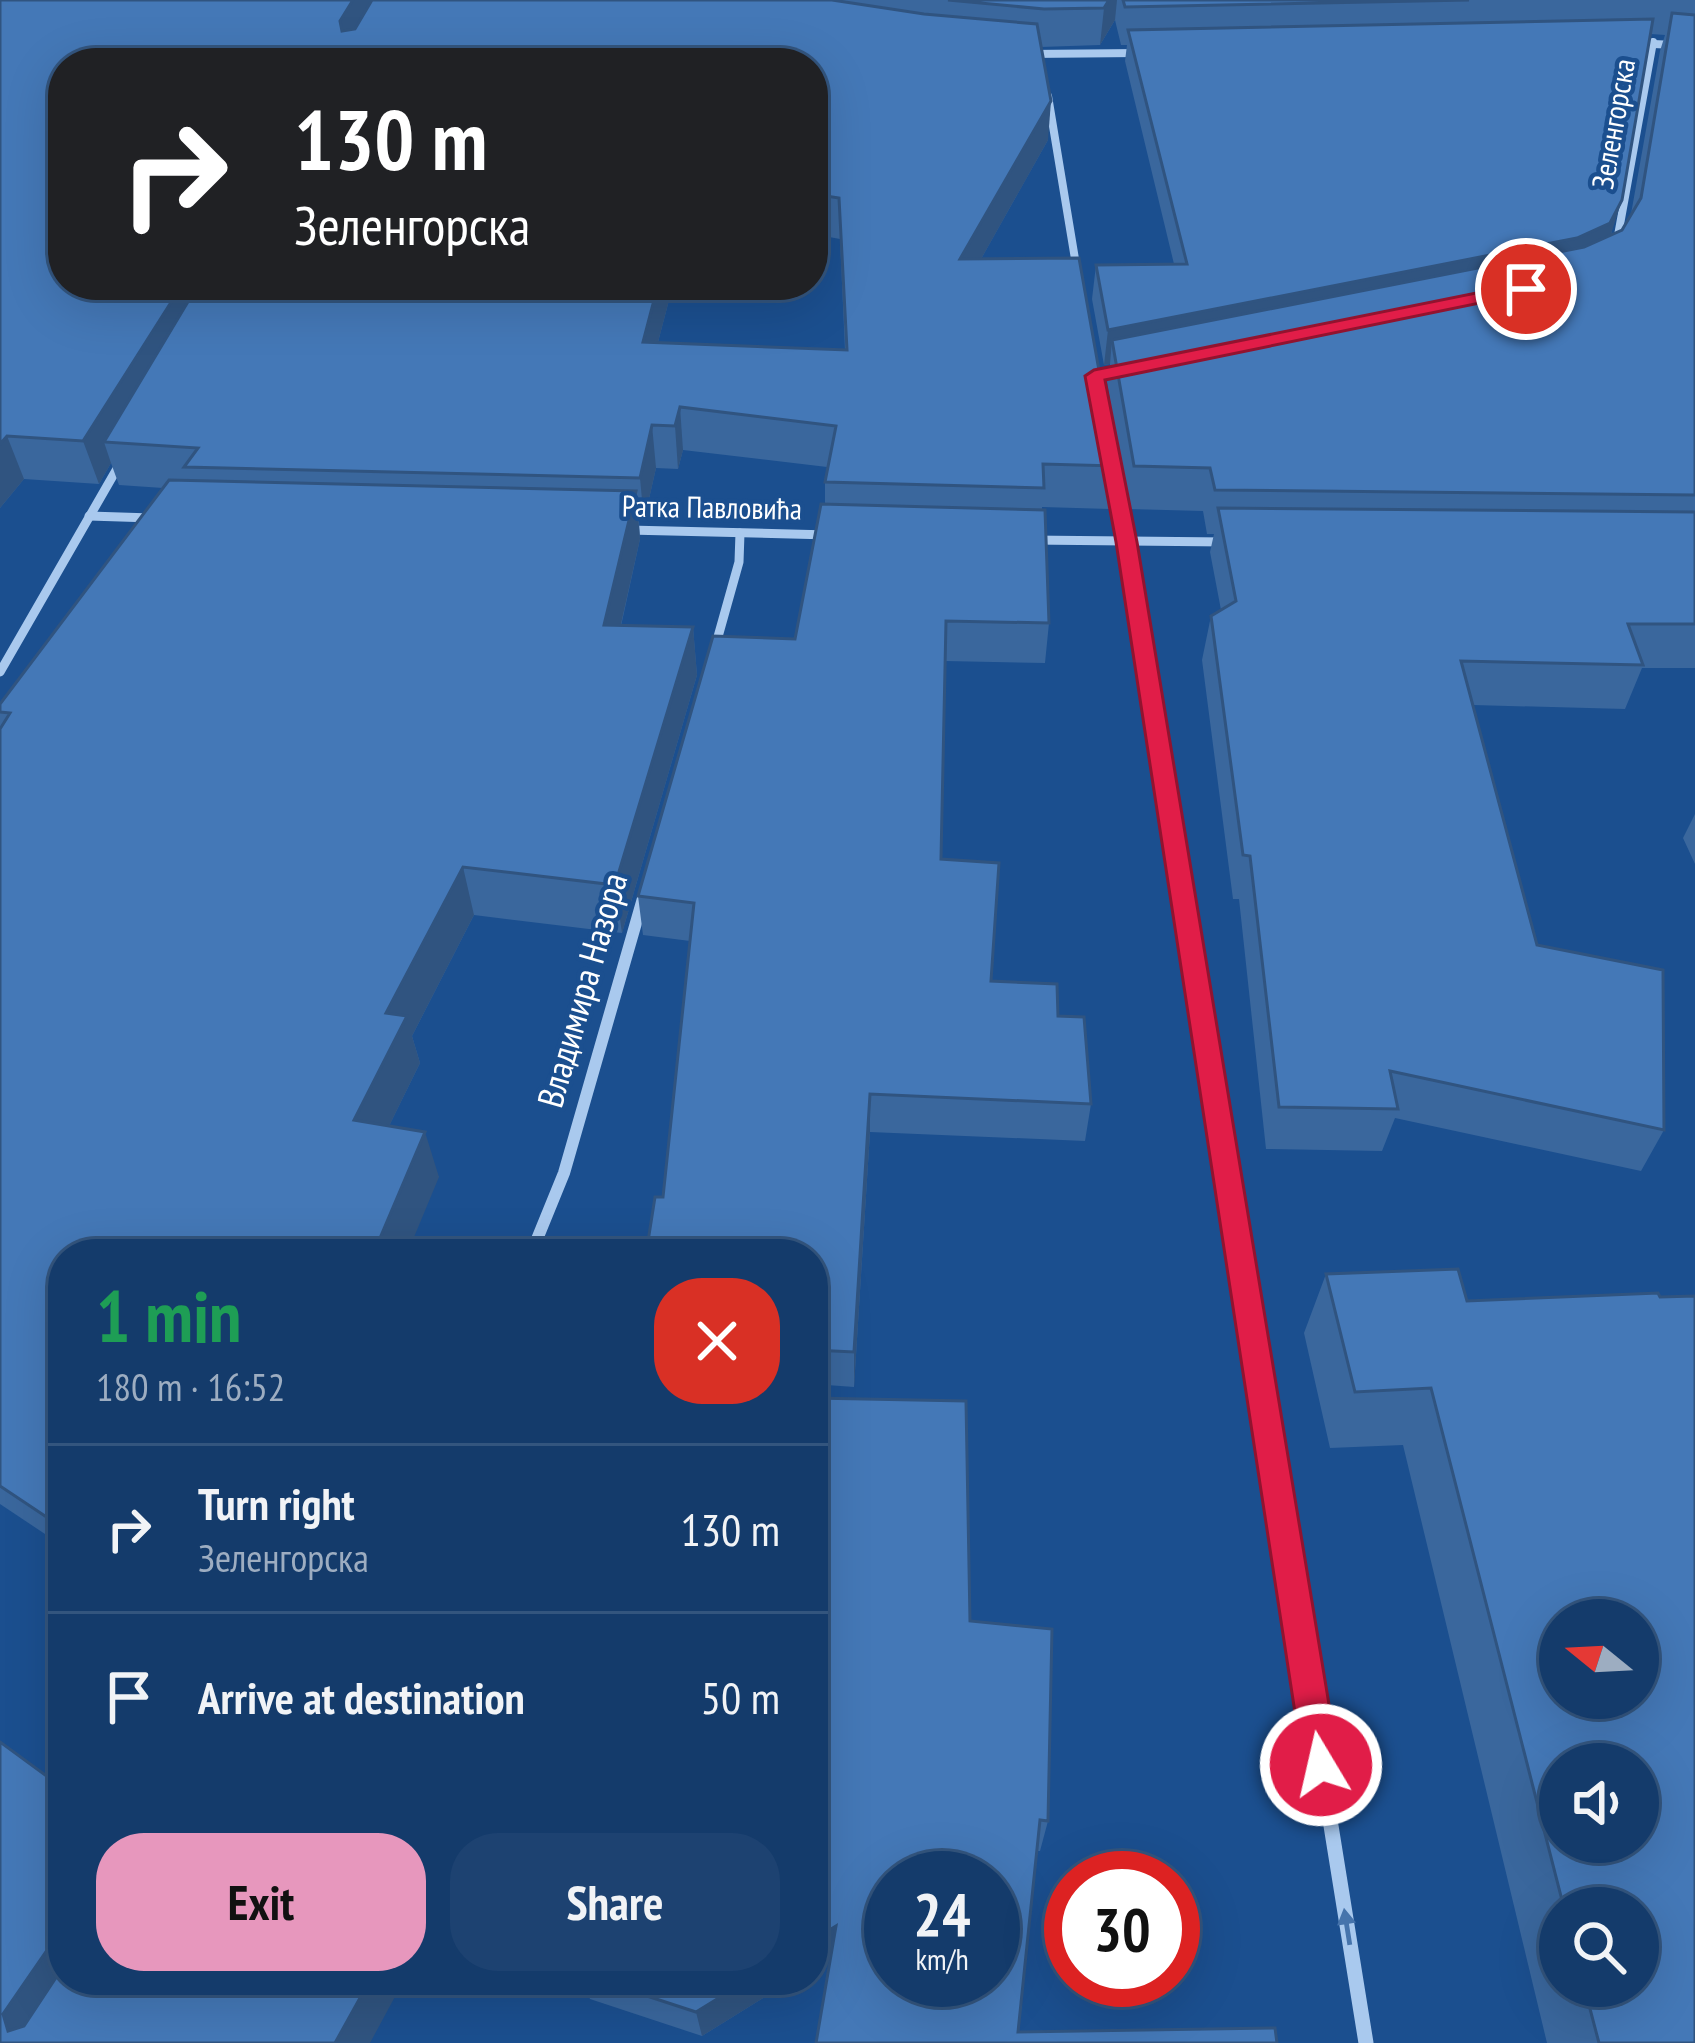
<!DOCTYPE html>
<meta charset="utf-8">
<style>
:root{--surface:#143b6b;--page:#1d4271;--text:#f1f3f6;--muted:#9dadc1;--line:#33557e;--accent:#e797bd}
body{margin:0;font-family:"PT Sans Narrow",sans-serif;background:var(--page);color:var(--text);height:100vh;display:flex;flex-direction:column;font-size:45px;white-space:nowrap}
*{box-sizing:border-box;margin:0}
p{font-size:39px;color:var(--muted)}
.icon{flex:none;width:66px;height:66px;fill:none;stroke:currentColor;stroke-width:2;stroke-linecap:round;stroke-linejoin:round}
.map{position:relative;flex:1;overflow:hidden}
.side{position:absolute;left:48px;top:1239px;width:780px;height:756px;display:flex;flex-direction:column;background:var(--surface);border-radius:48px;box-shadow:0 12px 48px #0002,0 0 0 3px var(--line)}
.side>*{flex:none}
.guide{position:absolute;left:48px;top:48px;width:780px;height:252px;border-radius:48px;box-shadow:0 12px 48px #0002,0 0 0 3px var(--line);background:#202124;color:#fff;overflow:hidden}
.needle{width:78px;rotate:288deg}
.tools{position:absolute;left:1539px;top:1599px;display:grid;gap:24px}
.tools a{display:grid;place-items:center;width:120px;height:120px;border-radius:50%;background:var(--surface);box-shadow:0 12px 48px #0002,0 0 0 3px var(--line);font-size:60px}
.speed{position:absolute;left:864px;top:1851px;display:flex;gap:24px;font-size:60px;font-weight:700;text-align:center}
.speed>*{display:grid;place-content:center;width:156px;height:156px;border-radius:50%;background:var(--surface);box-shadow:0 12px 48px #0002,0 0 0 3px var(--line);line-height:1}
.speed small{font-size:30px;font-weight:400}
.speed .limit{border:18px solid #d22;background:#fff;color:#111}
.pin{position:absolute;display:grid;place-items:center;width:102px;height:102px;color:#fff;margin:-51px;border:6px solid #fff;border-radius:50%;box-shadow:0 3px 12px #0007}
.me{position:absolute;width:132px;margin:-66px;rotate:351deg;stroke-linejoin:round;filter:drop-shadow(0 0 9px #0008)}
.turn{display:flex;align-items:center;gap:42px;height:252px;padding:0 48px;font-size:54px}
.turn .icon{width:156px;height:156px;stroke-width:2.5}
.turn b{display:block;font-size:84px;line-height:102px}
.round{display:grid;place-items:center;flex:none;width:126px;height:126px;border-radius:48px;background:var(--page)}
.summary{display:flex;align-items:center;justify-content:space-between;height:204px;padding:0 48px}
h1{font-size:72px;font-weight:800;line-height:90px;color:#1e9e55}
.button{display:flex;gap:24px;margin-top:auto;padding:24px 48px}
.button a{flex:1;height:138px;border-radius:48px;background:var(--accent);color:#111;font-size:48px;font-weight:800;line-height:138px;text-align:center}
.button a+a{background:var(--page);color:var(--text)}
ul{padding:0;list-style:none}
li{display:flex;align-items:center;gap:36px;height:168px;padding:0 48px;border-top:3px solid var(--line)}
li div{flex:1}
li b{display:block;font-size:45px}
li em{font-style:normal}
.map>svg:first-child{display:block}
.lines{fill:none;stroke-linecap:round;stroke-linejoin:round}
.minor-far3{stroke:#a9c9ee;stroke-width:8}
.minor-far2{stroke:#a9c9ee;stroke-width:9}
.minor-far1{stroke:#a9c9ee;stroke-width:12}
.minor{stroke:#a9c9ee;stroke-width:15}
.wall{fill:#3a679d;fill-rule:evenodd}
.shaded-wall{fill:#305480}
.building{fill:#4478b7;stroke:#305480;stroke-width:3;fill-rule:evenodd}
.oneway{fill:#4674ac}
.route{fill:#e11d48;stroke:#92132f;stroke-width:3}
.labels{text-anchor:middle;stroke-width:9;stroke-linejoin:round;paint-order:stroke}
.far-street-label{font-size:30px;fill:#fff;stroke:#1b4f8f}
.street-label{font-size:36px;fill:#fff;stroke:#1b4f8f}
</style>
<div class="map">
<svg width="1695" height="2043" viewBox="0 0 1695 2043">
<rect width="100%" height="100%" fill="#1b4f8f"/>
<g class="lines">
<g class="minor-far3">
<polyline points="1633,43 1695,46"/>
<polyline points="1028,54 1139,53"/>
<polyline points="1048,96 1077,271"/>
<polyline points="1617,241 1653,42"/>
</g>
<g class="minor-far2">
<polyline points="1112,469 1160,768"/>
<polyline points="89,516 152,518"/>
<polyline points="628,530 830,535"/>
<polyline points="1030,540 1226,542"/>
<polyline points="714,651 739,562 740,533"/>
<polyline points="0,672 122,460"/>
</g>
<g class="minor-far1">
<polyline points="1160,765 1250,1326"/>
<polyline points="531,1254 564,1173 644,895"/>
</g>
<polyline class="minor" points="1250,1323 1366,2043"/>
</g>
<g class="wall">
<path d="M 0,0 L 1695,0 L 1695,668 L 1642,668 L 1625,709 L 1473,705 L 1537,945 L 1664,1130 L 1641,1171 L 1395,1118 L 1382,1151 L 1266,1149 L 1239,899 L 1233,899 L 1202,660 L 1211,616 L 1221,610 L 1210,552 L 1214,534 L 1207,534 L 1203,511 L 1128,509 L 1107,382 L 1110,364 L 1104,365 L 1092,299 L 1096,265 L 1174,264 L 1125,61 L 1127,45 L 1121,45 L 1115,20 L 1100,45 L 1041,47 L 1048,140 L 981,259 L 1116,466 L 1110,509 L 1042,507 L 1049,623 L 1045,663 L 945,661 L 941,859 L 991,981 L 1058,1016 L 1091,1104 L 1085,1141 L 870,1132 L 854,1387 L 813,1384 L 813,1254 L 663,1197 L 690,941 L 643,935 L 638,896 L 795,639 L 825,504 L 825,482 L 827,467 L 683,450 L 678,469 L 656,468 L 644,521 L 639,521 L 640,539 L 621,626 L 693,627 L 697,675 L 622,933 L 474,915 L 412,1036 L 420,1063 L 389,1126 L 439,1177 L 63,1254 L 63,1546 L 0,1504 L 0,704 L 163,488 L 119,485 L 111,463 L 99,484 L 24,479 L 0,508 ZM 1651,34 L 1665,35 L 1660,51 L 1631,214 L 1622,230 L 1611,235 ZM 63,63 L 813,63 L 813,234 L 840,239 L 845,350 L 658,342 L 673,285 L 63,285 Z"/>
<polygon points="1695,814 1695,864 1683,838"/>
<path d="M 1326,1274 L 1467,1301 L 1695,2043 L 1547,2043 L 1403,1445 L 1330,1448 L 1304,1333 ZM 1560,1908 L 1638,1908 L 1638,1986 L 1560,1986 Z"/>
<polygon points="813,1398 970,1621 1048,1821 1040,1851 1037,1851 816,2043 831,1956 813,1967"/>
<polygon points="582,1980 792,1980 702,2036 590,1999"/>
</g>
<g class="shaded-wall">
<polygon points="353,0 382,0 348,59 340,21"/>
<polygon points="1109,0 1117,0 1115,20 1100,45 1104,8"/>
<polygon points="1051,101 1048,140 958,300 960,259"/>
<polygon points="1622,200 1611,234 1599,258 1112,340 1110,364 1104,365 1108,330"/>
<polygon points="182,285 219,285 104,442 111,463 99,484 83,441"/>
<polygon points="658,285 673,285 647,384 643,342"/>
<polygon points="680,407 683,450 678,469 675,426"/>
<polygon points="652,425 656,468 644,521 640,478"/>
<polygon points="7,436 24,479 0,508 0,444"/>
<polygon points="636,491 640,539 610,673 604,625"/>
<polygon points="693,627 697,675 622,933 615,885"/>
<polygon points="463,867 474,915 412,1036 420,1063 370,1165 354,1120 386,1013"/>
<polygon points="870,1094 870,1132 854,1387 854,1352"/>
<polygon points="425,1132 439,1177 407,1254 377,1254 375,1250"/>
<polygon points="836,1926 836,1952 813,1967 813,1940"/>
<polygon points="52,1943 63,1952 63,1980 39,2038 8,2031 3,2014"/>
<polygon points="370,1980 404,1980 370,2043 335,2043"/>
<polygon points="748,1980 792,1980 702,2036 696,2012"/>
</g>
<g class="building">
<polygon points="0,0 353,0 340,21 342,31 355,29 372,0 832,0 924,14 1037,24 1051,101 960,259 1079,258 1116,466 1043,464 1044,488 825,482 836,426 680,407 675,426 652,425 640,478 184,467 198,448 104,442 198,285 658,285 643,342 847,350 839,198 813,194 813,63 63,63 63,285 182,285 83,441 7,436 0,444"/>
<polygon points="948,0 1109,0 1104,8 1044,9"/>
<polygon points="1123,0 1469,0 1125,7"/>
<polygon points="1672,13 1695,15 1695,495 1215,490 1210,468 1134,466 1112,340 1584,247 1622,230 1641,198"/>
<polygon points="1653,19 1622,200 1610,223 1577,238 1108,330 1096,265 1187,264 1128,30"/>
<polygon points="169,480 636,491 604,625 693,627 615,885 463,867 386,1013 407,1016 354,1120 425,1132 375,1250 386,1254 63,1254 63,1528 0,1486 0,729 10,713 0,712 0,704"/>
<polygon points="821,504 1045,510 1049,623 946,621 941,859 999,863 991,981 1057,984 1058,1016 1084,1017 1091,1104 870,1094 854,1352 813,1350 813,1254 646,1254 655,1197 663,1197 694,903 638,896 713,636 795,639"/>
<polygon points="1218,508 1695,512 1695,624 1628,624 1643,665 1461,661 1537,945 1663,970 1664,1130 1390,1071 1398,1109 1279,1107 1250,856 1243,855 1211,616 1236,601"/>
<path d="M 1458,1269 L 1467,1301 L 1658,1293 L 1660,1297 L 1695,1296 L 1695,2043 L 1599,2043 L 1584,1986 L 1638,1986 L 1638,1908 L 1564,1908 L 1431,1388 L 1355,1392 L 1326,1274 ZM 1560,1620 L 1638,1620 L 1638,1698 L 1560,1698 ZM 1560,1764 L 1638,1764 L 1638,1842 L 1560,1842 Z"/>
<path d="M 813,1398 L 966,1401 L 970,1621 L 1052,1629 L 1048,1821 L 1040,1820 L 1018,2032 L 1275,2028 L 1277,2043 L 816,2043 L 836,1926 L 813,1940 ZM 891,1878 L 993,1878 L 993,1980 L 891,1980 Z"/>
<polygon points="0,1742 63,1788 63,1946 52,1943 3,2014 8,2031 24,2026 63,1967 63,1980 370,1980 335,2043 0,2043"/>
<polygon points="598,1980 748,1980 696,2012"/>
</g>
<defs><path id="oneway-solid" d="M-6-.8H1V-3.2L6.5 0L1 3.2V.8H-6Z" transform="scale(3)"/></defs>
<use class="oneway" href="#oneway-solid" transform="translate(1347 1927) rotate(-99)"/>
<polygon class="route" points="1526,283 1533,285 1533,292 1105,380 1137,542 1339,1765 1334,1778 1321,1783 1308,1778 1303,1765 1116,542 1085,376 1094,370"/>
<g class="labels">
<g class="far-street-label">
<text transform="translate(1614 124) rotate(-80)" y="10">Зеленгорска</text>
<text transform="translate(712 508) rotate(1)" y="10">Ратка Павловића</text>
</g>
<g class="street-label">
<text transform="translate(582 990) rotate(-74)" y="13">Владимира Назора</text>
</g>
</g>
</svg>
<div class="tools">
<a><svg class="needle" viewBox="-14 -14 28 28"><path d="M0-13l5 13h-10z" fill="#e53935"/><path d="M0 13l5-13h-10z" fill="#9dadc1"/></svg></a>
<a><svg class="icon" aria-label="sound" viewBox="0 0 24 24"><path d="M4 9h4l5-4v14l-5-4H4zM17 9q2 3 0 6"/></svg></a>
<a><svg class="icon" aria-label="search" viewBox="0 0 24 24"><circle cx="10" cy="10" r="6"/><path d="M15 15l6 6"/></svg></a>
</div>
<div class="speed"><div>24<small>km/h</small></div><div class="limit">30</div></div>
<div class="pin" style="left:1526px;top:289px;background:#d93025"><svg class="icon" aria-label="arrive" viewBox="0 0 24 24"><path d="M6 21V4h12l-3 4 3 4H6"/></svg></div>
<svg class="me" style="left:1321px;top:1765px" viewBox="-20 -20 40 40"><circle r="17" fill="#e11d48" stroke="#fff" stroke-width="3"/><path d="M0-11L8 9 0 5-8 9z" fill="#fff"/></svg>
<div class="guide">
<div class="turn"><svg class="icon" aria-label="right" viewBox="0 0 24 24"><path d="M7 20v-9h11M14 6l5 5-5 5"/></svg><div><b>130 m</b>Зеленгорска</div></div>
</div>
<section class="side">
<div class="summary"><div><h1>1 min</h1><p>180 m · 16:52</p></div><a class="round" style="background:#d93025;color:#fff"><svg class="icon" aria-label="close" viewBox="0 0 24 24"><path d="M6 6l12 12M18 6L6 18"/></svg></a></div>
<ul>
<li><svg class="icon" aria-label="right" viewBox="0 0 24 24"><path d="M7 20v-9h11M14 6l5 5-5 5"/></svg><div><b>Turn right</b><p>Зеленгорска</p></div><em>130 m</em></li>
<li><svg class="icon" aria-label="arrive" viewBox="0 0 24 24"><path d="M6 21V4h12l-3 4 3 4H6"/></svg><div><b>Arrive at destination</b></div><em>50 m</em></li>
</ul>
<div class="button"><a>Exit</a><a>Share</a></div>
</section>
</div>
